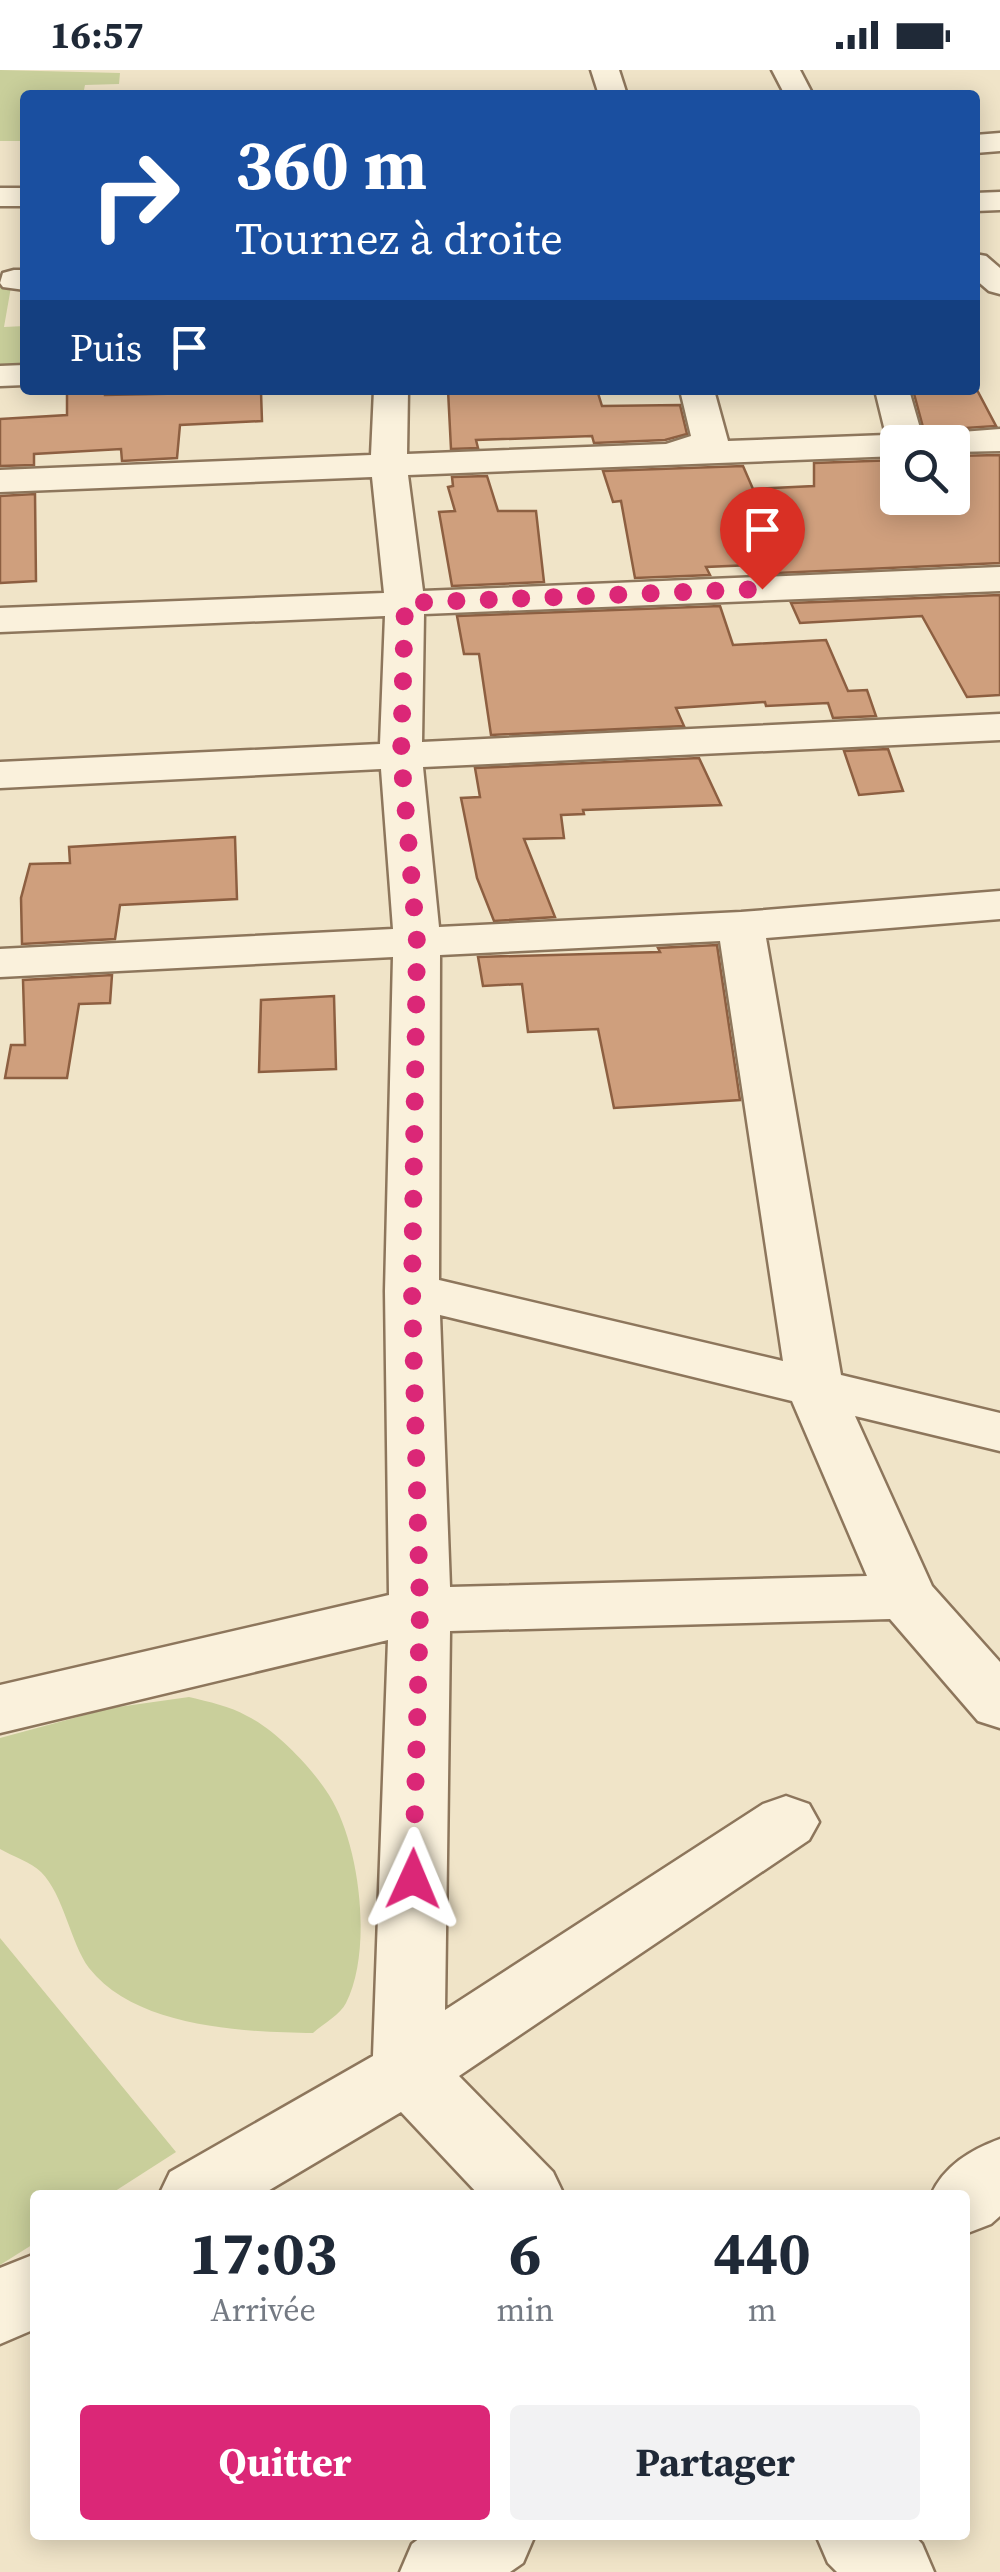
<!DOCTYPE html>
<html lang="fr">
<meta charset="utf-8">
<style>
:root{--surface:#fff;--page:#f2f2f3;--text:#1f2937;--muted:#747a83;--accent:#db2777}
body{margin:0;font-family:"Source Serif 4",serif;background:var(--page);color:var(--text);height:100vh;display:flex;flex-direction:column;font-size:38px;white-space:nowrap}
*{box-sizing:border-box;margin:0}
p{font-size:32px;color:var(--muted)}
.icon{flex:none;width:55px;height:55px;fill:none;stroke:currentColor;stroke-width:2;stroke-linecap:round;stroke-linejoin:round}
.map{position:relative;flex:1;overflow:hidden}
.panel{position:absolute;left:30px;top:2120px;width:940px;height:350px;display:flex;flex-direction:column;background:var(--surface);border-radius:10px;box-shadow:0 5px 25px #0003}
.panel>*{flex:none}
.banner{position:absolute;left:20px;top:20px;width:960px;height:305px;border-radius:10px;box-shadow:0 5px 25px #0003;background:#1a4fa0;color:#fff;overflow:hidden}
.tools{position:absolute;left:880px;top:355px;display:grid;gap:20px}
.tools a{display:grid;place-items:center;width:90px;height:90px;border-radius:10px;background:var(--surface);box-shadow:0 5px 25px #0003;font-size:50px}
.pin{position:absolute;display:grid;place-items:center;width:85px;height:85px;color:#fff;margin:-102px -42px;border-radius:50% 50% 50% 0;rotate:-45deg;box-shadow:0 0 10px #0007}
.pin .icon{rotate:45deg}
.me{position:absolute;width:110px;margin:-55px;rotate:1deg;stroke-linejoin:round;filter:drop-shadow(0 0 8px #0008)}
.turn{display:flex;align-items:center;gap:35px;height:210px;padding:0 50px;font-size:45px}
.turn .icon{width:130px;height:130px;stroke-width:2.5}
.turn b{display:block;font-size:70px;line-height:85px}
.then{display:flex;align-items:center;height:95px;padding:0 50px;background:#0003;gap:20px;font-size:38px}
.eta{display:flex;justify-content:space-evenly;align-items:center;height:170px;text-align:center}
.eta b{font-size:60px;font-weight:700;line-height:70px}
.primary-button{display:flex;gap:20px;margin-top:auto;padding:20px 50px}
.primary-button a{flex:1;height:115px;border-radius:10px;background:var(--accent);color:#fff;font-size:40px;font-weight:700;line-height:115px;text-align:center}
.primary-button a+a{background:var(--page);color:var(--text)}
.status{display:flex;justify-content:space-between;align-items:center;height:70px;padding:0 50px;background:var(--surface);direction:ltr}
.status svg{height:28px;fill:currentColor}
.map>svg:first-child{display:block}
.green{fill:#c9cf9b}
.building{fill:#cf9f7d;stroke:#8d5f41;stroke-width:2.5}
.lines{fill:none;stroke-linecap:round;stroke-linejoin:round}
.minor-casing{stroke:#8d765c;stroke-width:5}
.minor{fill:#faf1dc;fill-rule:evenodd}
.route{stroke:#db2777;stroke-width:18;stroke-dasharray:0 32.4}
</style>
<div class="status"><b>16:57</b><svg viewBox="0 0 49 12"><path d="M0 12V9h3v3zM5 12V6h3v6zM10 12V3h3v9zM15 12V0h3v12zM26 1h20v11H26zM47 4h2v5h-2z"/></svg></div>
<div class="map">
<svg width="1000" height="2502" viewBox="0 0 1000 2502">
<rect width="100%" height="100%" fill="#f0e4c8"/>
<g class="green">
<polygon points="0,0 120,3 119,14 85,15 83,25 25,25 25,71 0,71"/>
<polygon points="0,214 11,217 4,257 25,256 24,308 0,310"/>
<path d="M 189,1627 C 209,1632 230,1636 247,1646 C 276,1660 312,1698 329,1725 C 360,1774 373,1880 346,1933 C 341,1944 323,1954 313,1963 C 244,1962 136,1958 89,1898 C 70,1872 64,1825 41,1802 C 31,1792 12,1786 0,1779 L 0,1668 L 111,1638 Z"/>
<polygon points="0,1868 176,2082 109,2125 35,2125 35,2173 0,2195"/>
</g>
<g class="building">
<polygon points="67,320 105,320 105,325 261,322 262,351 180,355 177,388 122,391 121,379 34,384 34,395 0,396 0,349 67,345"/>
<polygon points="448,320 597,320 602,336 680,335 687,364 665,370 594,373 592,366 476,370 478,378 451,379"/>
<polygon points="913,320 977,320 996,356 936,360 927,372"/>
<polygon points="1000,385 1000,493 777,503 773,494 706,497 710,505 635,508 621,431 613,432 603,401 743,396 753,419 814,416 814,393 898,390 898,428 952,428 952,386"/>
<polygon points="487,406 498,441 536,441 544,512 452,516 439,442 455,441 448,417 453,416 452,407"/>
<polygon points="35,424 36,511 0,513 0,426"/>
<polygon points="1000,525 1000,625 967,627 922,546 800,553 791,533"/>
<polygon points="720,536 733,575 826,570 848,621 867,620 876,646 833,648 828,633 766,636 765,632 676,638 684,656 491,665 479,584 464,584 457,546"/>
<polygon points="888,679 903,721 859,725 844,681"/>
<polygon points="699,688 721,735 583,740 584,744 561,745 564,768 524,769 555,847 494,851 477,808 461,728 480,727 475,698"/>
<polygon points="235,767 237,829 120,835 115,869 22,874 21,828 30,794 70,793 69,777"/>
<polygon points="717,875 740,1030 614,1038 598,959 528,962 522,914 483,916 478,887 660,882 658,878"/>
<polygon points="112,905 110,933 79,934 67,1008 5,1008 11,975 25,975 23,910"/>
<polygon points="334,926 336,999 259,1002 261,930"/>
</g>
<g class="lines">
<g class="minor-casing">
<g id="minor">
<polygon points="591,0 619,0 627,25 599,25"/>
<polygon points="772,0 800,0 813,25 785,25"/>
<polygon points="1000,63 1000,81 975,83 975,65"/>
<rect x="0" y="118" width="25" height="18"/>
<polygon points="1000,122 1000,140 975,141 975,123"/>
<polygon points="975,184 986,186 1000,198 1000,224 989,221 975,209"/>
<polygon points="14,200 25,200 25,220 3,217 0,213 3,203"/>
<polygon points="25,295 25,315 0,316 0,296"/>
<path d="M 374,320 L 408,320 L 407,384 L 666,374 L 691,366 L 680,320 L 714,320 L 728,371 L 886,365 L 875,320 L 909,320 L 924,372 L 898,372 L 898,386 L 408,405 L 423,521 L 1000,497 L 1000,521 L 424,544 L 422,672 L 1000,644 L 1000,670 L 423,697 L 439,857 L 741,842 L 1000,821 L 1000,849 L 766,868 L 841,1305 L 1000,1343 L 1000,1381 L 855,1346 L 932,1516 L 1000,1592 L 1000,1658 L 978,1651 L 890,1549 L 450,1561 L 445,1940 L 763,1734 L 786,1726 L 809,1734 L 819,1752 L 809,1770 L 459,2006 L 553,2102 L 564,2125 L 479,2125 L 401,2042 L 261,2125 L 159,2125 L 170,2102 L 373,1986 L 388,1570 L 0,1663 L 0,1615 L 389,1525 L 385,1221 L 393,887 L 0,907 L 0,879 L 393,859 L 381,699 L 0,718 L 0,692 L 380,674 L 385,546 L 0,562 L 0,538 L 384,523 L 372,407 L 0,422 L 0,400 L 371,385 ZM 720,871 L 783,1291 L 439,1210 L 440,885 ZM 440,1245 L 792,1331 L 867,1506 L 450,1517 Z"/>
<polygon points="1000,359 1000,381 952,382 952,372 931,372 936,364"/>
<path d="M 1000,2069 L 1000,2146 L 991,2154 L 965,2164 L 965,2125 L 931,2125 C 944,2096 970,2080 1000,2069 Z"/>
<polygon points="35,2184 35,2259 0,2274 0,2198"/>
<polygon points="424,2465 535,2465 523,2493 510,2502 400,2502 412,2474"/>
<polygon points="816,2465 914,2465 922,2474 934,2502 837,2502 828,2493"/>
</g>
</g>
<use href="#minor" class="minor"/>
</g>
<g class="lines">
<polyline class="route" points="413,1809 420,1540 412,1221 417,872 401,686 405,533 762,519"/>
</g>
</svg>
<div class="tools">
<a><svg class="icon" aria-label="search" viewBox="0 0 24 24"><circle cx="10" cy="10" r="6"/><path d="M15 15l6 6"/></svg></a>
</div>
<div class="pin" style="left:762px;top:519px;background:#d93025"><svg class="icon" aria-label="arrive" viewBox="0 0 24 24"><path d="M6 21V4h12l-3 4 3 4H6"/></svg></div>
<svg class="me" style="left:413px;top:1809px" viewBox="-20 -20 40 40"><path d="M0-17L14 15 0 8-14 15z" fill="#db2777" stroke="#fff" stroke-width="4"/></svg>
<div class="banner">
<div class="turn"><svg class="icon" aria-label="right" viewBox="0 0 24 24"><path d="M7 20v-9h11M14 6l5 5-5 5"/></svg><div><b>360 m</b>Tournez à droite</div></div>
<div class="then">Puis<svg class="icon" aria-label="arrive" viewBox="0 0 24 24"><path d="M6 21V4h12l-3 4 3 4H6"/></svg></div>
</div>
<section class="panel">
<div class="eta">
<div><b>17:03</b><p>Arrivée</p></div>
<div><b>6</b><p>min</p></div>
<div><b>440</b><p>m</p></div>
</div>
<div class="primary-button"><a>Quitter</a><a>Partager</a></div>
</section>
</div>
